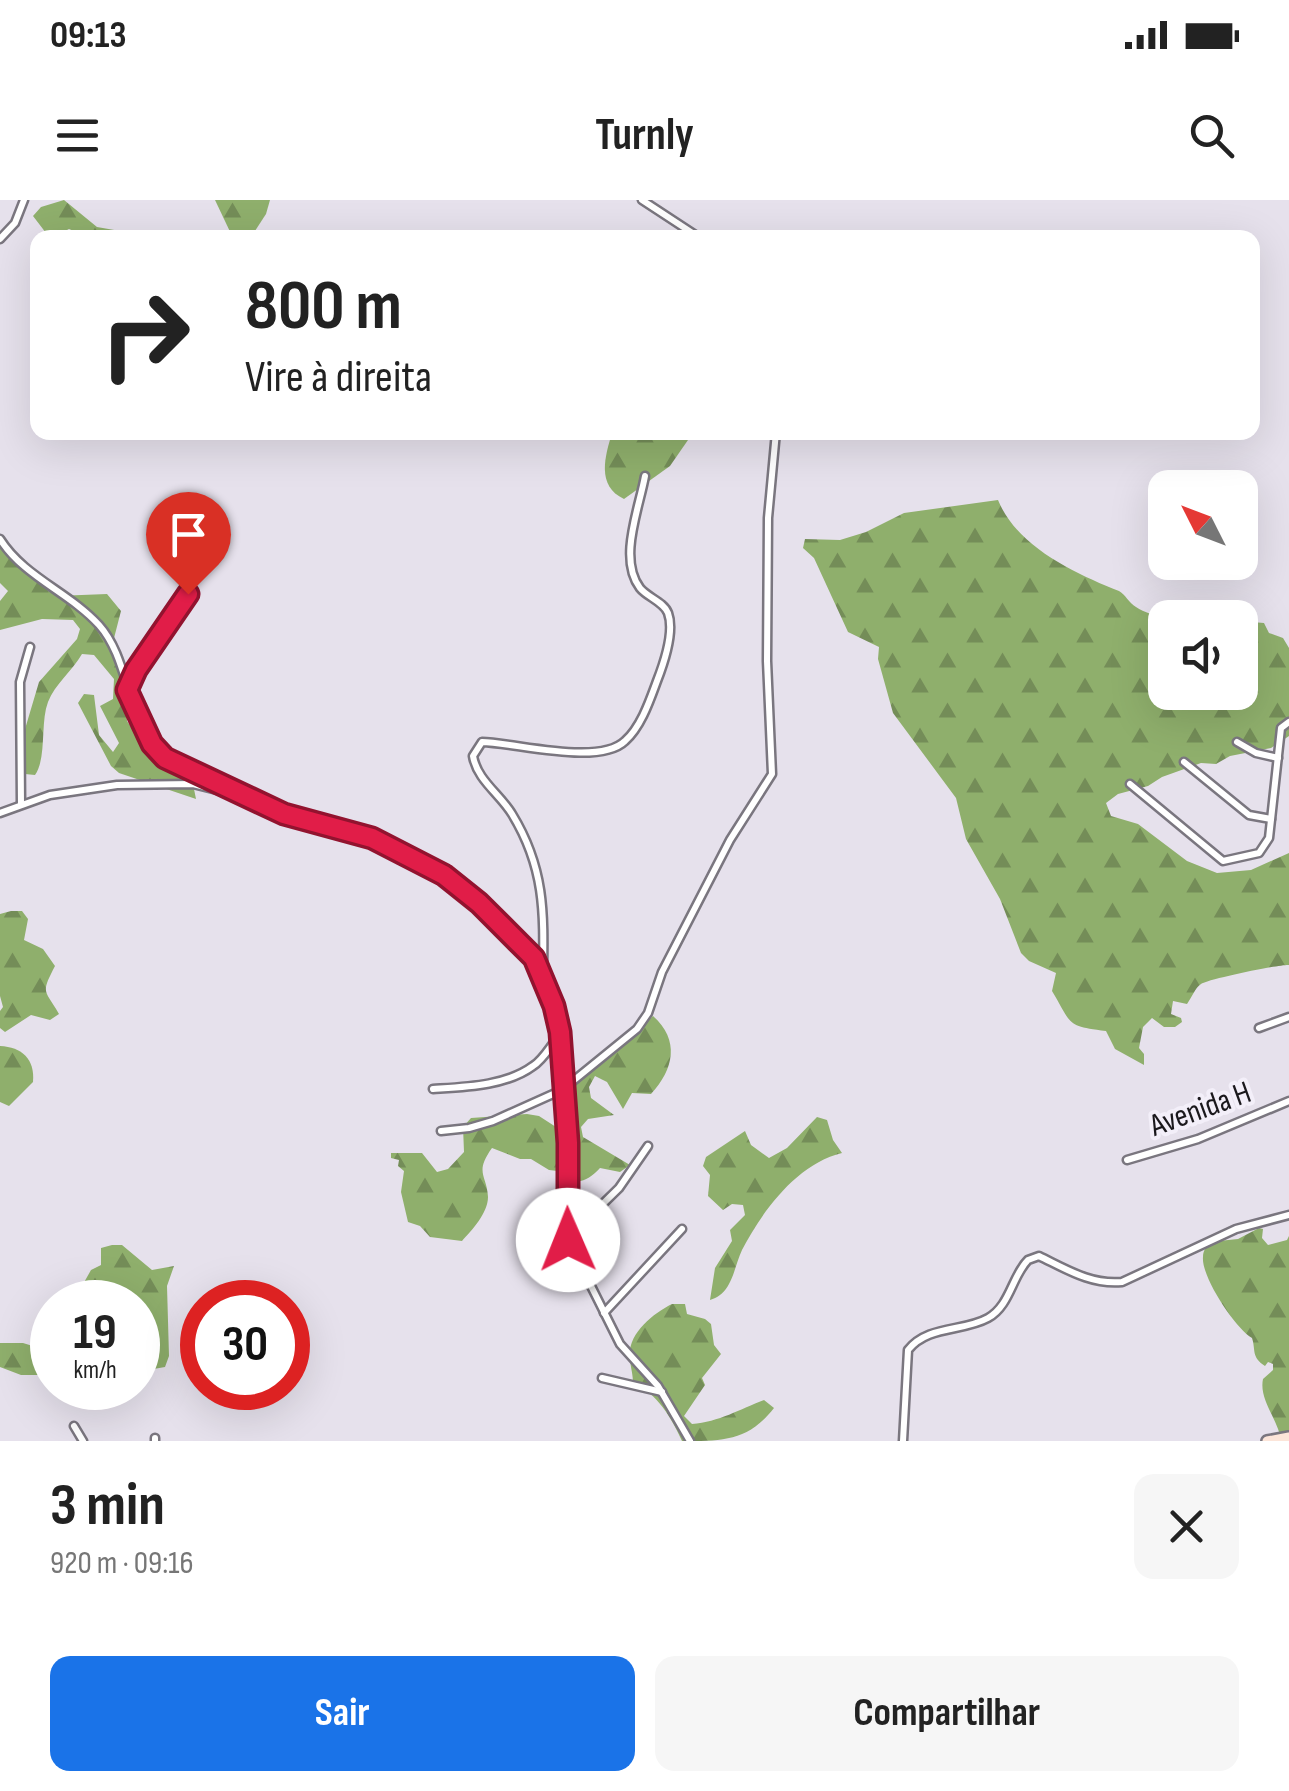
<!DOCTYPE html>
<html lang="pt">
<meta charset="utf-8">
<style>
:root{--surface:#fff;--page:#f6f6f6;--text:#222;--muted:#767676;--accent:#1a73e8}
body{margin:0;font-family:"Sofia Sans Condensed",sans-serif;background:var(--page);color:var(--text);height:100vh;display:flex;flex-direction:column;font-size:38px;white-space:nowrap}
*{box-sizing:border-box;margin:0}
p{font-size:32px;color:var(--muted)}
.icon{flex:none;width:55px;height:55px;fill:none;stroke:currentColor;stroke-width:2;stroke-linecap:round;stroke-linejoin:round}
.map{position:relative;height:1241px;overflow:hidden}
.side{display:flex;flex-direction:column;background:var(--surface);flex:1}
.side>*{flex:none}
.top-card{position:absolute;left:30px;top:30px;width:1230px;height:210px;border-radius:20px;box-shadow:0 10px 40px #0002;background:#fff;color:var(--text);overflow:hidden}
.needle{width:65px;rotate:312deg}
.buttons{position:absolute;left:1148px;top:270px;display:grid;gap:20px}
.buttons a{display:grid;place-items:center;width:110px;height:110px;border-radius:20px;background:var(--surface);box-shadow:0 10px 40px #0002;font-size:50px}
.speed{position:absolute;left:30px;top:1080px;display:flex;gap:20px;font-size:50px;font-weight:700;text-align:center}
.speed>*{display:grid;place-content:center;width:130px;height:130px;border-radius:50%;background:var(--surface);box-shadow:0 10px 40px #0002;line-height:1}
.speed small{font-size:25px;font-weight:400}
.speed .limit{border:15px solid #d22;background:#fff;color:#111}
.pin{position:absolute;display:grid;place-items:center;width:85px;height:85px;color:#fff;margin:-102px -42px;border-radius:50% 50% 50% 0;rotate:-45deg;box-shadow:0 0 10px #0007}
.pin .icon{rotate:45deg}
.me{position:absolute;width:110px;margin:-55px;rotate:359deg;stroke-linejoin:round;filter:drop-shadow(0 0 8px #0008)}
.turn{display:flex;align-items:center;gap:35px;height:210px;padding:0 50px;font-size:45px}
.turn .icon{width:130px;height:130px;stroke-width:2.5}
.turn b{display:block;font-size:70px;line-height:85px}
.round{display:grid;place-items:center;flex:none;width:105px;height:105px;border-radius:20px;background:var(--page)}
.headline{display:flex;align-items:center;justify-content:space-between;height:170px;padding:0 50px}
h1{font-size:60px;font-weight:700;line-height:75px}
.cta{display:flex;gap:20px;margin-top:auto;padding:20px 50px}
.cta a{flex:1;height:115px;border-radius:20px;background:var(--accent);color:#fff;font-size:40px;font-weight:700;line-height:115px;text-align:center}
.cta a+a{background:var(--page);color:var(--text)}
.status{display:flex;justify-content:space-between;align-items:center;height:70px;padding:0 50px;background:var(--surface);direction:ltr}
.status svg{height:28px;fill:currentColor}
header{display:flex;justify-content:space-between;align-items:center;height:130px;padding:0 50px;background:var(--surface);font-size:45px;font-weight:700}
.map>svg:first-child{display:block}
.forest{fill:url(#forest-firs)}
.lines{fill:none;stroke-linecap:round;stroke-linejoin:round}
.minor-casing{stroke:#7a767f;stroke-width:11}
.secondary-casing{stroke:#7a767f;stroke-width:14}
.minor{stroke:#fff;stroke-width:6}
.secondary{stroke:#fce5d9;stroke-width:9}
.route-casing{stroke:#92132f;stroke-width:25}
.route{stroke:#e11d48;stroke-width:18}
.labels{text-anchor:middle;stroke-width:8;stroke-linejoin:round;paint-order:stroke}
.street-label{font-size:32px;fill:#1a181c;stroke:#f3eff9}
</style>
<div class="status"><b>09:13</b><svg viewBox="0 0 49 12"><path d="M0 12V9h3v3zM5 12V6h3v6zM10 12V3h3v9zM15 12V0h3v12zM26 1h20v11H26zM47 4h2v5h-2z"/></svg></div>
<header><svg class="icon" aria-label="menu" viewBox="0 0 24 24"><path d="M4 6h16M4 12h16M4 18h16"/></svg>Turnly<svg class="icon" aria-label="search" viewBox="0 0 24 24"><circle cx="10" cy="10" r="6"/><path d="M15 15l6 6"/></svg></header>
<div class="map">
<svg width="1289" height="1241" viewBox="0 0 1289 1241">
<defs>
<pattern id="forest-firs" width="22" height="20" patternUnits="userSpaceOnUse" patternTransform="scale(2.5)"><rect width="22" height="20" fill="#8faf6c"/><path d="M5 1l3.5 6h-7zM16 11l3.5 6h-7z" fill="#748d58"/></pattern>
</defs>
<rect width="100%" height="100%" fill="#e6e1ec"/>
<g class="forest">
<polygon points="64,0 97,27 120,31 126,37 88,37 69,29 59,34 46,33 33,16 41,7"/>
<polygon points="215,0 270,0 266,14 251,37 233,38"/>
<path d="M 612,233 L 685,233 L 688,240 L 670,266 L 624,299 C 596,286 605,256 612,233 Z"/>
<path d="M 998,300 C 1017,347 1076,374 1119,391 C 1125,394 1129,403 1136,407 C 1144,413 1156,415 1165,418 L 1165,492 L 1240,492 L 1240,421 L 1264,423 L 1269,433 L 1283,438 L 1289,448 L 1289,536 L 1271,548 L 1230,556 L 1216,564 L 1201,563 L 1162,577 L 1148,586 L 1118,594 L 1106,603 L 1111,616 L 1138,624 L 1187,661 L 1217,673 L 1251,670 L 1289,653 L 1289,765 C 1281,764 1208,779 1201,784 C 1195,788 1192,797 1187,804 L 1173,801 L 1171,814 L 1181,818 L 1182,822 L 1175,827 L 1164,827 L 1152,818 L 1143,827 L 1139,848 L 1144,854 L 1144,865 L 1115,849 L 1106,831 C 1065,826 1072,824 1052,791 L 1056,773 L 1029,761 L 1021,753 L 1000,699 L 966,639 L 956,598 L 893,513 L 878,459 L 879,447 L 848,432 L 814,358 L 803,348 L 805,339 L 840,340 L 866,332 L 904,313 Z"/>
<path d="M 0,338 L 22,365 L 56,396 L 107,394 L 121,411 L 113,442 L 126,480 L 127,521 L 140,541 L 194,589 L 196,599 L 119,573 L 111,566 L 78,503 L 84,494 L 94,495 L 99,535 L 113,552 L 119,543 L 100,506 L 113,499 L 114,479 L 94,455 L 82,454 C 72,471 55,484 48,502 C 40,523 47,558 35,575 L 25,574 L 17,567 L 17,556 L 39,482 L 77,439 L 80,429 L 73,420 L 42,419 L 0,430 L 0,401 L 8,391 L 0,383 Z"/>
<path d="M 11,711 L 22,711 L 28,719 L 24,740 L 43,749 L 55,766 C 40,795 45,789 59,814 L 50,820 L 31,815 L 5,832 L 0,828 L 0,811 L 3,807 L 0,796 L 0,714 Z"/>
<path d="M 653,816 C 680,840 674,869 651,894 L 632,893 L 623,909 L 607,882 L 595,876 L 589,887 L 591,898 L 614,915 L 588,919 L 581,927 L 583,937 L 630,965 L 620,972 L 600,968 C 588,981 571,990 565,968 L 561,876 C 583,881 634,831 653,816 Z"/>
<path d="M 0,846 C 22,847 35,859 33,882 L 9,906 L 0,902 Z"/>
<path d="M 527,914 L 539,916 L 556,927 L 558,971 L 549,970 L 531,959 L 520,959 L 492,948 C 474,973 487,975 488,997 C 488,1013 472,1030 462,1041 L 430,1037 L 420,1026 L 408,1022 L 401,992 L 404,971 L 398,966 L 399,960 L 391,958 L 391,953 L 422,953 L 437,972 L 448,969 L 464,952 L 463,927 L 471,918 Z"/>
<path d="M 817,917 L 827,920 L 833,940 L 842,953 C 797,964 763,1010 742,1050 C 733,1069 733,1093 710,1100 L 715,1068 L 732,1041 L 730,1030 L 745,1015 L 743,1005 L 732,1004 L 723,1010 L 708,996 L 710,975 L 703,966 L 706,957 L 745,931 L 751,945 L 769,958 L 787,948 Z"/>
<path d="M 1259,1028 L 1263,1029 L 1262,1038 L 1268,1045 L 1287,1040 L 1289,1036 L 1289,1241 L 1280,1235 C 1275,1216 1259,1198 1263,1179 L 1273,1170 L 1273,1164 L 1268,1162 L 1265,1166 C 1251,1157 1256,1150 1252,1138 C 1236,1129 1201,1077 1203,1057 C 1203,1051 1206,1047 1209,1042 L 1238,1039 Z"/>
<polygon points="112,1045 122,1045 152,1070 174,1066 167,1086 169,1156 165,1167 148,1170 138,1166 138,1102 73,1102 91,1070 101,1065 101,1048"/>
<path d="M 672,1104 L 685,1104 L 687,1114 L 705,1119 L 711,1124 L 714,1145 L 721,1154 L 702,1178 L 705,1185 L 684,1216 L 692,1224 C 719,1222 740,1209 764,1200 L 774,1208 C 748,1241 723,1241 682,1241 C 672,1219 657,1192 633,1184 C 633,1174 631,1169 630,1160 C 626,1135 652,1114 672,1104 Z"/>
<polygon points="0,1143 23,1143 52,1152 52,1175 21,1175 0,1167"/>
</g>
<g class="lines">
<g class="minor-casing">
<g id="minor">
<polyline points="642,0 700,38"/>
<polyline points="0,39 15,23 24,0"/>
<path d="M 0,339 C 24,377 69,392 99,425 C 132,462 125,526 169,561 C 188,576 217,581 239,592"/>
<path d="M 127,489 C 145,450 182,420 192,379"/>
<polyline points="1237,542 1256,553 1278,558"/>
<polyline points="1184,562 1249,615 1271,619"/>
<polyline points="1130,584 1223,661 1259,653 1269,638 1281,528 1289,522"/>
<polyline points="21,604 20,482 30,447"/>
<polyline points="0,613 50,595 117,585 193,584 249,598 308,622 373,638 460,685 534,758 546,781 560,832 569,943 568,1040 620,1144 658,1186 690,1241"/>
<path d="M 543,774 C 544,712 545,668 512,614 C 500,594 477,580 473,556 L 482,542 C 517,543 599,566 625,541 C 641,527 650,500 657,481 C 664,463 675,432 668,413 C 664,402 647,397 640,388 C 618,359 639,309 645,276"/>
<polyline points="1259,828 1289,817"/>
<path d="M 433,889 C 465,887 506,886 533,866 C 544,859 550,846 559,836"/>
<polyline points="441,931 469,928 493,921 562,890 637,829 648,813 662,772 730,640 772,574 767,461 768,318 776,232"/>
<polyline points="1127,960 1198,939 1289,901"/>
<polyline points="569,1037 619,988 648,946"/>
<polyline points="604,1113 682,1029"/>
<polyline points="602,1178 662,1192"/>
<polyline points="74,1226 83,1241"/>
<polyline points="155,1241 155,1238"/>
<path d="M 903,1241 L 908,1150 C 928,1125 963,1132 988,1118 C 1010,1106 1012,1076 1028,1060 L 1039,1056 C 1066,1069 1091,1085 1122,1082 L 1236,1029 L 1289,1015"/>
</g>
</g>
<g class="secondary-casing">
<polyline id="secondary" points="1267,1241 1289,1237"/>
</g>
<use href="#minor" class="minor"/>
<use href="#secondary" class="secondary"/>
</g>
<g class="lines">
<g class="route-casing">
<polyline id="route" points="188,394 136,470 127,490 152,544 165,558 284,614 372,638 444,675 479,703 534,758 554,806 560,832 568,943 568,1040"/>
</g>
<use href="#route" class="route"/>
</g>
<g class="labels">
<g class="street-label">
<text transform="translate(1200 908) rotate(-20)" y="11">Avenida H</text>
</g>
</g>
</svg>
<div class="buttons">
<a><svg class="needle" viewBox="-14 -14 28 28"><path d="M0-13l5 13h-10z" fill="#e53935"/><path d="M0 13l5-13h-10z" fill="#767676"/></svg></a>
<a><svg class="icon" aria-label="sound" viewBox="0 0 24 24"><path d="M4 9h4l5-4v14l-5-4H4zM17 9q2 3 0 6"/></svg></a>
</div>
<div class="speed"><div>19<small>km/h</small></div><div class="limit">30</div></div>
<div class="pin" style="left:188px;top:394px;background:#d93025"><svg class="icon" aria-label="arrive" viewBox="0 0 24 24"><path d="M6 21V4h12l-3 4 3 4H6"/></svg></div>
<svg class="me" style="left:568px;top:1040px" viewBox="-20 -20 40 40"><circle r="19" fill="#fff"/><path d="M0-13L10 11 0 6-10 11z" fill="#e11d48"/></svg>
<div class="top-card">
<div class="turn"><svg class="icon" aria-label="right" viewBox="0 0 24 24"><path d="M7 20v-9h11M14 6l5 5-5 5"/></svg><div><b>800 m</b>Vire à direita</div></div>
</div>
</div>
<section class="side">
<div class="headline"><div><h1>3 min</h1><p>920 m · 09:16</p></div><a class="round"><svg class="icon" aria-label="close" viewBox="0 0 24 24"><path d="M6 6l12 12M18 6L6 18"/></svg></a></div>
<div class="cta"><a>Sair</a><a>Compartilhar</a></div>
</section>
